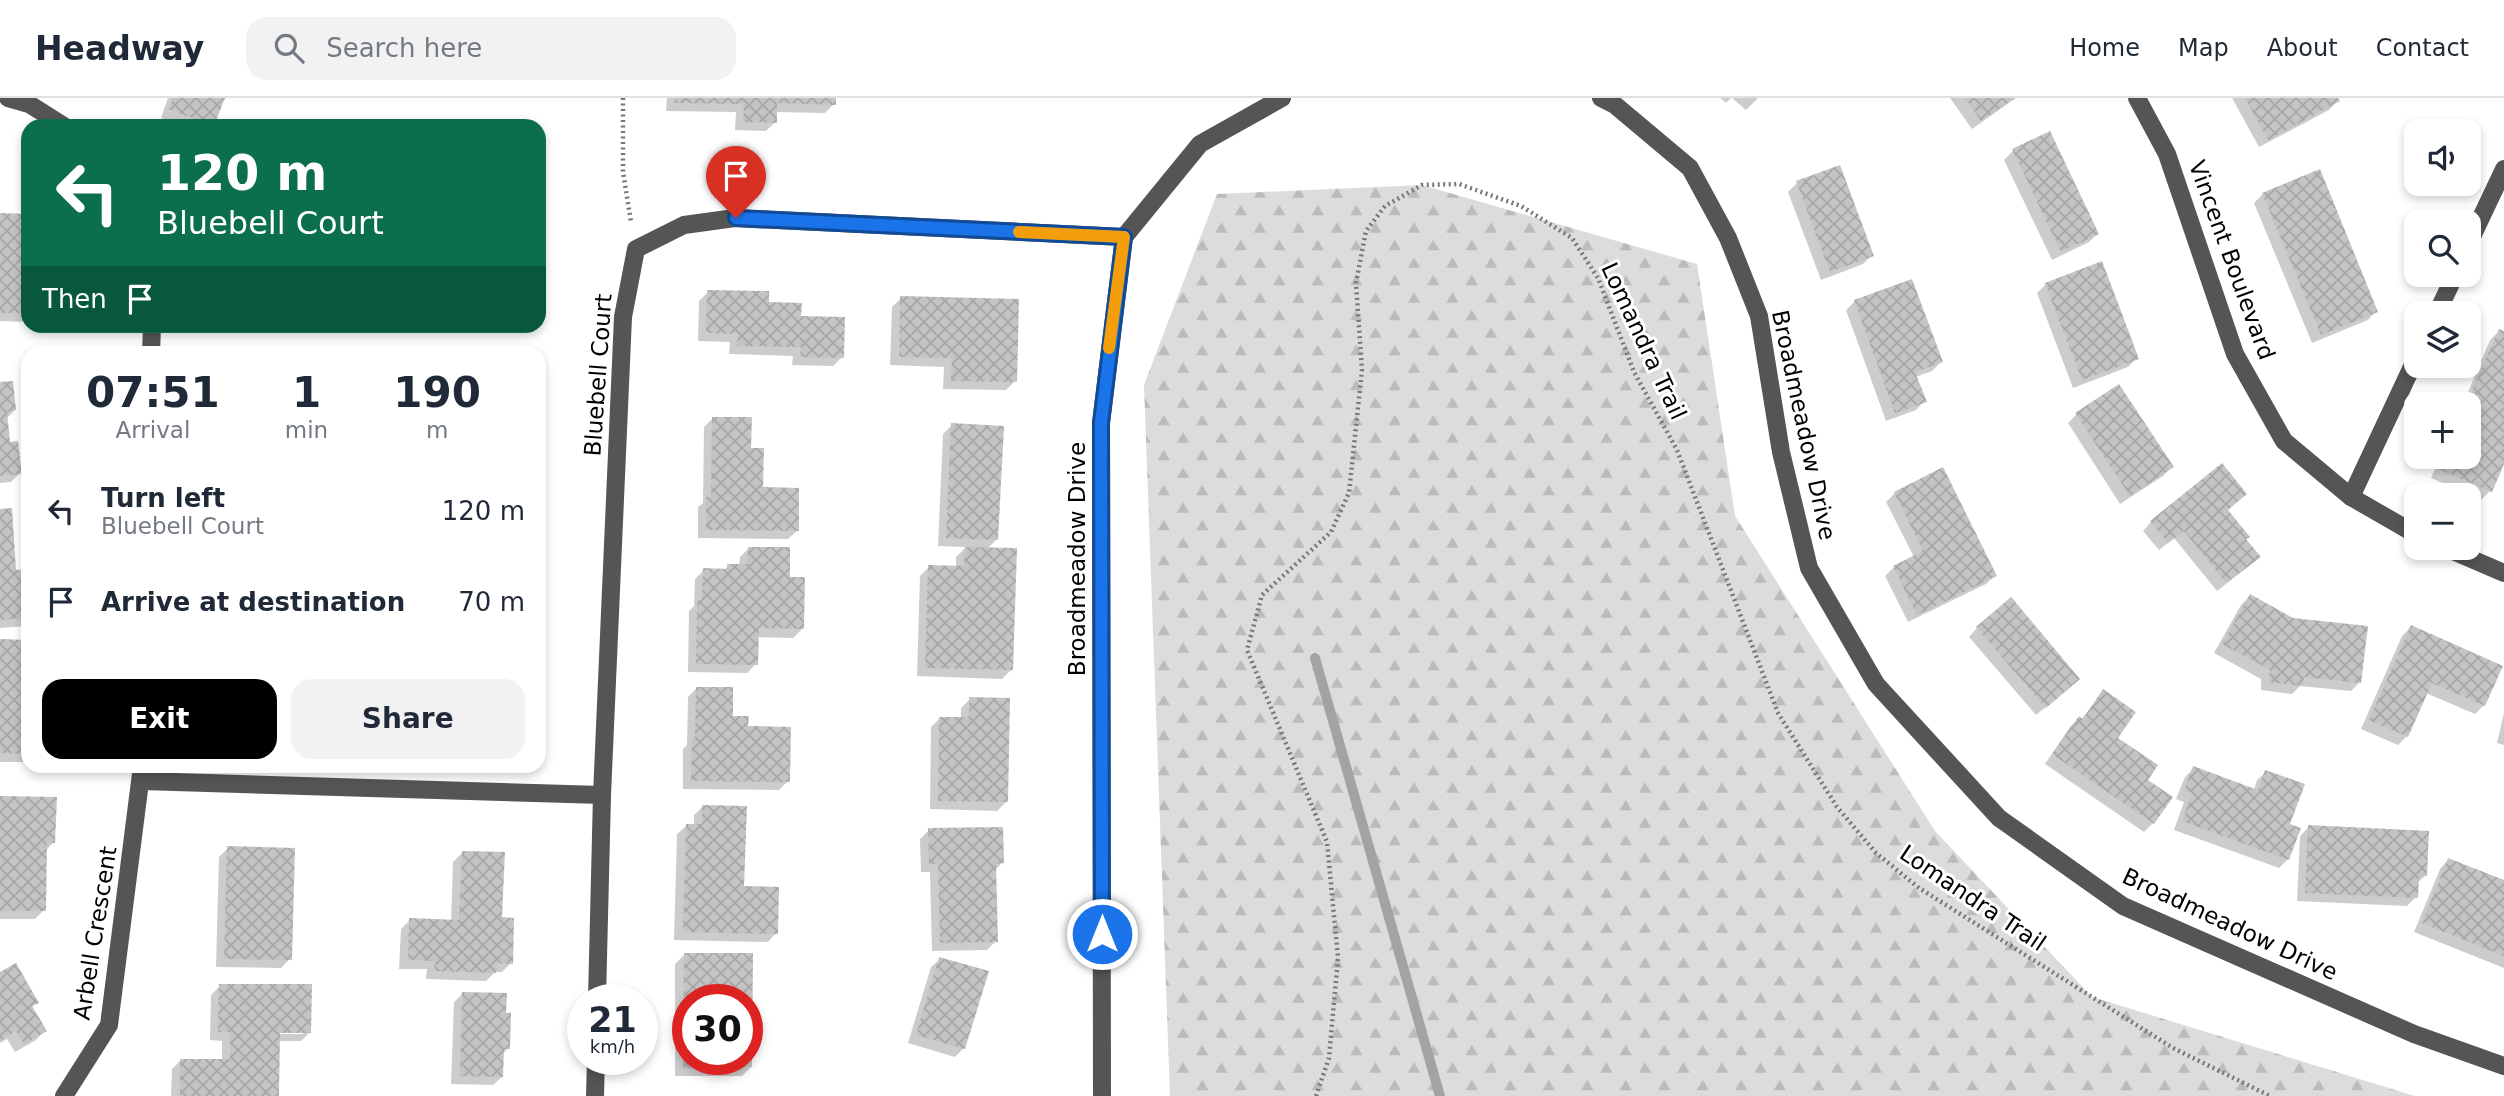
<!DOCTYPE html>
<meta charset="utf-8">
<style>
:root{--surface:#fff;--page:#f2f2f3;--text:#1f2937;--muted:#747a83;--line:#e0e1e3;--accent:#000}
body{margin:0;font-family:"DejaVu Sans",sans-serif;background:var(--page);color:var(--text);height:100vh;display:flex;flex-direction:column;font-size:26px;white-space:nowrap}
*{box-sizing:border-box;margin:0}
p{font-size:23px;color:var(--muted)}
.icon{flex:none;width:38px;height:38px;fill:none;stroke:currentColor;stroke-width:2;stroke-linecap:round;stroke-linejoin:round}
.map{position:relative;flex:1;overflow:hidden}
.panel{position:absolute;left:21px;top:248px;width:525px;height:427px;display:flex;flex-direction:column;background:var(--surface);border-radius:21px;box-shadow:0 4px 10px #0003}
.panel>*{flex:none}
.guide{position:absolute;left:21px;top:21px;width:525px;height:214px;border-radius:21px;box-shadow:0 4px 10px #0003;background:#0b6e4f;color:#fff;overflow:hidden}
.buttons{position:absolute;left:2404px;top:21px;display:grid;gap:14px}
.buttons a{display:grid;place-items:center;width:77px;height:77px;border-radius:14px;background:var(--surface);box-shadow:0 4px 10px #0003;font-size:35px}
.speed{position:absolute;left:567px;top:886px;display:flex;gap:14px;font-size:35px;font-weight:700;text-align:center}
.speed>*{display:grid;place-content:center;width:91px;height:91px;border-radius:50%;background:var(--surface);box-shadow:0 4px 10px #0003;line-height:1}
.speed small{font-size:18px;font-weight:400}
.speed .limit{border:10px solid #d22;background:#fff;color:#111}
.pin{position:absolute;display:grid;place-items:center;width:60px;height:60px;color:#fff;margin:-72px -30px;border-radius:50% 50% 50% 0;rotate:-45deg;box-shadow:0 0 7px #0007}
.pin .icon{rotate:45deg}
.me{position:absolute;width:77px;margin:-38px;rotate:0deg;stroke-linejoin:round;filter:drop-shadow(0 0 5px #0008)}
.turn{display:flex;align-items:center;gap:24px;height:147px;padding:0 21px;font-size:32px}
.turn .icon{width:91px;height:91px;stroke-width:2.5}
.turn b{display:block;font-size:49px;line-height:60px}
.then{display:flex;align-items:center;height:66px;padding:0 21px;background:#0003;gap:14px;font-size:26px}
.eta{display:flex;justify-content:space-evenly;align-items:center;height:119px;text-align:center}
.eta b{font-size:42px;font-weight:700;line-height:49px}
.button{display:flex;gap:14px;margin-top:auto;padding:14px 21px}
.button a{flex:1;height:80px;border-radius:21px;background:var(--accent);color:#fff;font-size:28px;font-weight:700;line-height:80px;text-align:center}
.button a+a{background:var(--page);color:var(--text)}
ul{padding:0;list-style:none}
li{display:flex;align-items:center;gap:21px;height:91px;padding:0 21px}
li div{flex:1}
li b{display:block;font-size:26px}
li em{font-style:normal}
header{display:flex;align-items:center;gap:42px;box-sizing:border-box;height:98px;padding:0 35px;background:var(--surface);border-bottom:2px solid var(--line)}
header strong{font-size:33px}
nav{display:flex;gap:38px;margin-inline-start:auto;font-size:24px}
.search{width:490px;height:63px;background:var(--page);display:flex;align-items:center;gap:18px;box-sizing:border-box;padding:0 24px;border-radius:21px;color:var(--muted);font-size:26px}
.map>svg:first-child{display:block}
.forest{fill:url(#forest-firs)}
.shadow{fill:#0003;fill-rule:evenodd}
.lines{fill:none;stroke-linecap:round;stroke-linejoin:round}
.stream{stroke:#a3a3a3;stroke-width:10}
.building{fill:url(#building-cross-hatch);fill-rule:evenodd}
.path{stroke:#777;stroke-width:4.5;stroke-dasharray:2 3.5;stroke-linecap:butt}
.minor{stroke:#555;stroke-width:18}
.route-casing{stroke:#114b97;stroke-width:18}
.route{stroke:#1a73e8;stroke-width:12}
.slow{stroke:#f59e0b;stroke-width:12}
.labels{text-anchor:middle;stroke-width:6;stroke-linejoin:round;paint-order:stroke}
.street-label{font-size:23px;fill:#000;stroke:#fff}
</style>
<header>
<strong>Headway</strong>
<div class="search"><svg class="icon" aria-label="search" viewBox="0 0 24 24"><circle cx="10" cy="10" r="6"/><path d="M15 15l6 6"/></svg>Search here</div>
<nav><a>Home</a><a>Map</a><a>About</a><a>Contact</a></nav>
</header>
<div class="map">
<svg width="2504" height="998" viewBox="0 0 2504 998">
<defs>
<pattern id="forest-firs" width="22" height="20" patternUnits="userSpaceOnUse" patternTransform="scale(1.75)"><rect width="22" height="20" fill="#dcdcdc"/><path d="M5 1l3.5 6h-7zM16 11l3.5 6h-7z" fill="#bbb"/></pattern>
<pattern id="building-cross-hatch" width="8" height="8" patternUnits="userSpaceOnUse" patternTransform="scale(1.75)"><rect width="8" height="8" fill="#c4c4c4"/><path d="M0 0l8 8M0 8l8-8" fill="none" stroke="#a7a7a7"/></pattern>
</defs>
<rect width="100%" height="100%" fill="#fff"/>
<polygon class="forest" points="1422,87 1697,166 1735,418 1935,733 2092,899 2415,998 1170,998 1144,287 1217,96"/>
<g class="shadow">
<polygon points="168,0 226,0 221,4 212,28 182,28 161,20"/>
<polygon points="667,0 834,0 834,6 825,15 775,14 775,24 766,33 735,32 736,14 666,13"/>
<polygon points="1720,0 1731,0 1726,5"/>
<polygon points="1732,0 1758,0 1746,12"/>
<polygon points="1950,0 2016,0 1972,31"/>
<polygon points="2232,0 2336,0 2337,3 2329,12 2259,49"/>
<polygon points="2013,53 2097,136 2089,144 2052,162 2004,62"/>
<polygon points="1797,85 1872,157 1863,166 1821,182 1788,94"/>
<polygon points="2263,96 2376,213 2368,222 2312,245 2254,105"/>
<polygon points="0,117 28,118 28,224 0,223"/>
<polygon points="2046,186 2137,260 2128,269 2073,290 2037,195"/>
<polygon points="708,194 767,206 799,220 842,259 833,268 792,267 793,258 729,256 730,244 698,243 699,203"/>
<polygon points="901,200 1015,283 1006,292 943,291 944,269 890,267 892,209"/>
<polygon points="1855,203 1941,264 1932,273 1915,279 1924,303 1916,312 1886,323 1846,212"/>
<polygon points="439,228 492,228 489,230"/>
<polygon points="2499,233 2504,235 2504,362 2490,393 2481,402 2431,380 2440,359 2469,359 2469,306 2463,306 2490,242"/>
<polygon points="0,286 15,312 6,321 9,346 20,375 11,384 0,385"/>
<polygon points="2077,316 2171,369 2163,378 2120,406 2068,325"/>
<polygon points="713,320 750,352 762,391 797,433 788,441 698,440 698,409 703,405 704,329"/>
<polygon points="952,327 997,441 987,451 1011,572 1002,581 917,578 920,478 929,469 956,469 956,459 966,449 938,448 943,336"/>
<polygon points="1895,395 1995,477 1986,486 1908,524 1885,478 1894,469 1914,459 1886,404"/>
<polygon points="0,413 14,474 28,473 28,528 0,530"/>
<polygon points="2227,413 2244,441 2250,467 2217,493 2174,440 2159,452 2143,433 2151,424"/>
<polygon points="749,450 788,480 802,531 793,540 757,539 756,566 747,575 688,574 689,513 694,508 695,481 704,472 723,473 728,468 739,468 740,459"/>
<polygon points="2250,498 2360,584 2351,593 2300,588 2292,596 2261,592 2261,581 2214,555 2241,507"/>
<polygon points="2411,529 2484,607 2475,616 2426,595 2407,638 2398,647 2361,631 2402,538"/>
<polygon points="1977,530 2069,590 2036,617 1969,539"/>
<rect x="0" y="543" width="28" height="121"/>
<polygon points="697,590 747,630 788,683 779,692 683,691 683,651 687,647 688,599"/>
<polygon points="2103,594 2116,640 2145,682 2153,725 2144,734 2045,666 2070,629 2079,620 2081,622"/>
<polygon points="970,601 1006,704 997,713 930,711 931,629 940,620 961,621 961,610"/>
<polygon points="2504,615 2504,647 2497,645"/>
<polygon points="2194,670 2254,692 2257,682 2266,674 2287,727 2288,761 2279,770 2174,732 2184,704 2176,701 2185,679"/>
<polygon points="0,700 54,744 46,752 44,812 35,821 0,821"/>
<polygon points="703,708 743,790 776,835 768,844 674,842 677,736 686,728 694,728 694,717"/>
<polygon points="2309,729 2426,777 2416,786 2416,799 2407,808 2297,803 2300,738"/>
<polygon points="929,732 1002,765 995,772 996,843 987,852 932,853 930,774 921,774 920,741"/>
<polygon points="228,750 290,861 281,870 216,869 219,759"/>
<polygon points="462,755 500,821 511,865 502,874 495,874 486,883 426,881 427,871 399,871 401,831 410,822 451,824 453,764"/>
<polygon points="2448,762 2504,784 2504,870 2414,834 2440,771"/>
<path d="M 684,857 L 752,857 L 751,969 L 742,978 L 675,978 L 675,866 ZM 688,901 L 747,901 L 747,961 L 688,961 Z"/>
<polygon points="940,861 964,950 955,959 908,945 931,869"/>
<polygon points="0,876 37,904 31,910 44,933 36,942 15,954 7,941 0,945"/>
<path d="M 220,888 L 310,934 L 301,943 L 278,943 L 278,998 L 171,998 L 172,971 L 181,962 L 222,962 L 222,943 L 210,942 L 211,897 ZM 271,933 L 303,933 L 303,936 L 271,936 Z"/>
<polygon points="463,895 508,950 503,956 502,979 493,987 451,986 454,904"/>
</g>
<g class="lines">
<polyline class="stream" points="1315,560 1440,998"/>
</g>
<g class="building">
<polygon points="173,0 225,0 214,28 168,11"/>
<polygon points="675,0 836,0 836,7 777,5 777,25 743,24 744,6 674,5"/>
<polygon points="1965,0 2015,0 1981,23"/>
<polygon points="2245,0 2338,0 2340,3 2268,42"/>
<polygon points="2050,33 2099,136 2061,154 2012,51"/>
<polygon points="1840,67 1874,158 1830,174 1796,83"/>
<polygon points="2320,71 2378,214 2321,237 2262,95"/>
<polygon points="0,115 28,116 28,215 0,215"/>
<polygon points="2102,163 2139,261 2082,282 2045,185"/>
<polygon points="1912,181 1943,264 1915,274 1927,304 1895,315 1854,202"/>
<polygon points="707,192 769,193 769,204 802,205 801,218 845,219 844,260 800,259 801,249 737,248 738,236 706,235"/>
<polygon points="900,198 1019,201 1017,284 951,283 952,260 899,259"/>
<polygon points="2499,231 2504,233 2504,366 2492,394 2438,371 2443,359 2469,359 2469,306 2466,306"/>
<rect x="227" y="252" width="83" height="4"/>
<polygon points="460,252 488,253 488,256 460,256"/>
<polygon points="13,283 16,312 7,314 10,344 18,343 22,376 0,378 0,284"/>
<polygon points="2119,286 2174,369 2130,398 2075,315"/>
<polygon points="712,319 752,319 751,350 764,350 763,389 799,390 799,433 706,432 706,399 711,399"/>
<polygon points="951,325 1004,328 998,442 946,440"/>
<polygon points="2222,365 2247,396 2228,412 2250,439 2246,441 2261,459 2226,485 2184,433 2168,445 2150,423"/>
<polygon points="1943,369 1997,478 1917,517 1893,468 1923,453 1894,394"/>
<polygon points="12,410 16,472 28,471 28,520 0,522 0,411"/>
<polygon points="748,449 790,449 790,479 805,479 804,531 759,530 758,567 696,566 697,503 702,501 703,470 727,471 727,466 747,466"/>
<polygon points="965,449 1017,450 1013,572 925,570 928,467 964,468"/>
<polygon points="2250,496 2293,520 2368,528 2361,585 2304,579 2303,588 2269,584 2270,572 2222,546"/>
<polygon points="2011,499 2080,581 2046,610 1976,529"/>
<polygon points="2411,527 2503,568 2485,608 2432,585 2408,639 2369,622"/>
<polygon points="0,541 28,542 28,656 0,655"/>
<polygon points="696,589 733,589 733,618 749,618 748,628 791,629 790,684 691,683 692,640 695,640"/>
<polygon points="2103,591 2136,614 2118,640 2158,667 2148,682 2173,699 2154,726 2052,656 2079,618 2083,621"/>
<polygon points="969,599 1010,600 1008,704 938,703 939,619 969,619"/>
<polygon points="2193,668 2258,692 2265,672 2305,686 2290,726 2301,730 2289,762 2182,723 2192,695 2184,692"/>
<polygon points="0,698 57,699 55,745 47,745 46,813 0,813"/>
<polygon points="702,707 747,708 744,788 779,789 778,836 683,834 686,726 702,726"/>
<polygon points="2308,727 2429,733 2427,778 2419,778 2418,800 2305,795"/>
<polygon points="1003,729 1004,765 996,766 998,844 940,845 938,766 929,766 928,730"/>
<polygon points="227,748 295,750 292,862 224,861"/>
<polygon points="462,753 505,754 502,819 514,820 513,866 497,865 496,875 434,873 435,863 408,862 409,820 459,822"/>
<polygon points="2448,760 2504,782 2504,858 2422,825"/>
<path d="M 684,855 L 753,855 L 752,969 L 683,970 ZM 688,901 L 747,901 L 747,961 L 688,961 Z"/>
<polygon points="939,859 989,873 965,951 916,937"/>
<polygon points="16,865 39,905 32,908 47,933 24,946 16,933 0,943 0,874"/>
<polygon points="219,886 312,886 311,935 280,935 279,998 180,998 180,961 230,961 230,934 218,934"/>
<polygon points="462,894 507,895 506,915 511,915 510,951 504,951 503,979 460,978"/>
</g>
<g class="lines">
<g class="path">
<polyline points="623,0 623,74 631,124"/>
<polyline points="1316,998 1329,960 1338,860 1327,744 1247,552 1262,497 1331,434 1349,395 1362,272 1356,185 1366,133 1385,108 1422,87 1459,86 1521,108 1572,140 1598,180 1634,274 1677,352 1778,615 1837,709 1876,755 1919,790 2173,950 2270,998"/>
</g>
<g class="minor">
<polyline points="8,0 29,6 64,28"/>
<polyline points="1601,0 1615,7 1690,70 1728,140 1759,218 1781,354 1809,470 1876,586 1999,720 2123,808 2414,936 2504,968"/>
<polyline points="2137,0 2167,56 2235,256 2284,343 2351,399 2417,437"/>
<polyline points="2469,145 2504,71"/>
<polyline points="2437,215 2455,177"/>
<polyline points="151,256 152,228"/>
<polyline points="2351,399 2417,258"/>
<polyline points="2446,450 2504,475"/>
<polyline points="142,683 602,697"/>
<polyline points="597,901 602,697 623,219 636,151 684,127 735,120 1124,139"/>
<polyline points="64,998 109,927 142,668"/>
<polyline points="595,998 596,961"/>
<polyline points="1102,998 1101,325 1124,139 1200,46 1282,0"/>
</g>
</g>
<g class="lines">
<g class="route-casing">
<polyline id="route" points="736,120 1124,139 1101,325 1102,836"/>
</g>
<use href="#route" class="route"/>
<polyline class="slow" points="1019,134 1124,139 1109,250"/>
</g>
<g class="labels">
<g class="street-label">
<text transform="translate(2232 162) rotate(70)" y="8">Vincent Boulevard</text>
<text transform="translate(1644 243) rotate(65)" y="8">Lomandra Trail</text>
<text transform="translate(598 277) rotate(-86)" y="8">Bluebell Court</text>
<text transform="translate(1804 327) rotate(78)" y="8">Broadmeadow Drive</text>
<text transform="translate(1077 461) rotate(-90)" y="8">Broadmeadow Drive</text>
<text transform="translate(1973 800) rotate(34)" y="8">Lomandra Trail</text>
<text transform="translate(2230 826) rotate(25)" y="8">Broadmeadow Drive</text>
<text transform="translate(95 835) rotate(-81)" y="8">Arbell Crescent</text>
</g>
</g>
</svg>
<div class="buttons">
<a><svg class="icon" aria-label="sound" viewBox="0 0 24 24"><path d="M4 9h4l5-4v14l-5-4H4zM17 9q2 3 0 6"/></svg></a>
<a><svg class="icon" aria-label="search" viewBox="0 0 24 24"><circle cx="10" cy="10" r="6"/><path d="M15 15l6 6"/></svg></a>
<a><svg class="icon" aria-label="layers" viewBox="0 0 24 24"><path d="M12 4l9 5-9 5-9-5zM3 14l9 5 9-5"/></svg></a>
<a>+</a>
<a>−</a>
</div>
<div class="speed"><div>21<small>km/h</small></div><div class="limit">30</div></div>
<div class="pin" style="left:736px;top:120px;background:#d93025"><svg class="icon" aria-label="arrive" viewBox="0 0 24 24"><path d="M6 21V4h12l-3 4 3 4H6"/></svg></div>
<svg class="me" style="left:1102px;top:836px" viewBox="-20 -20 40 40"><circle r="17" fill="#1a73e8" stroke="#fff" stroke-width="3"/><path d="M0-11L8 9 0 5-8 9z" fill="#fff"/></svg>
<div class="guide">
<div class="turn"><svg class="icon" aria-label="left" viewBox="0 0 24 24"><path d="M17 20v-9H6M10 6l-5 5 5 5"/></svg><div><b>120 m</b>Bluebell Court</div></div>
<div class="then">Then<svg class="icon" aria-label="arrive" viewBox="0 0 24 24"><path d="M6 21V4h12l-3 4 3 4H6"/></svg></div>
</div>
<section class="panel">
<div class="eta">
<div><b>07:51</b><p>Arrival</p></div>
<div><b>1</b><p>min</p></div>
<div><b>190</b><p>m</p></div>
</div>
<ul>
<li><svg class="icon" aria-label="left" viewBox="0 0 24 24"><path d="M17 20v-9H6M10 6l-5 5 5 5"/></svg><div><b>Turn left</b><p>Bluebell Court</p></div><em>120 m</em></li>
<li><svg class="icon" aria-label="arrive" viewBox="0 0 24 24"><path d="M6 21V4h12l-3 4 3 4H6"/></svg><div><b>Arrive at destination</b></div><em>70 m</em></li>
</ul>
<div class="button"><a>Exit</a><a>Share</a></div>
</section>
</div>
